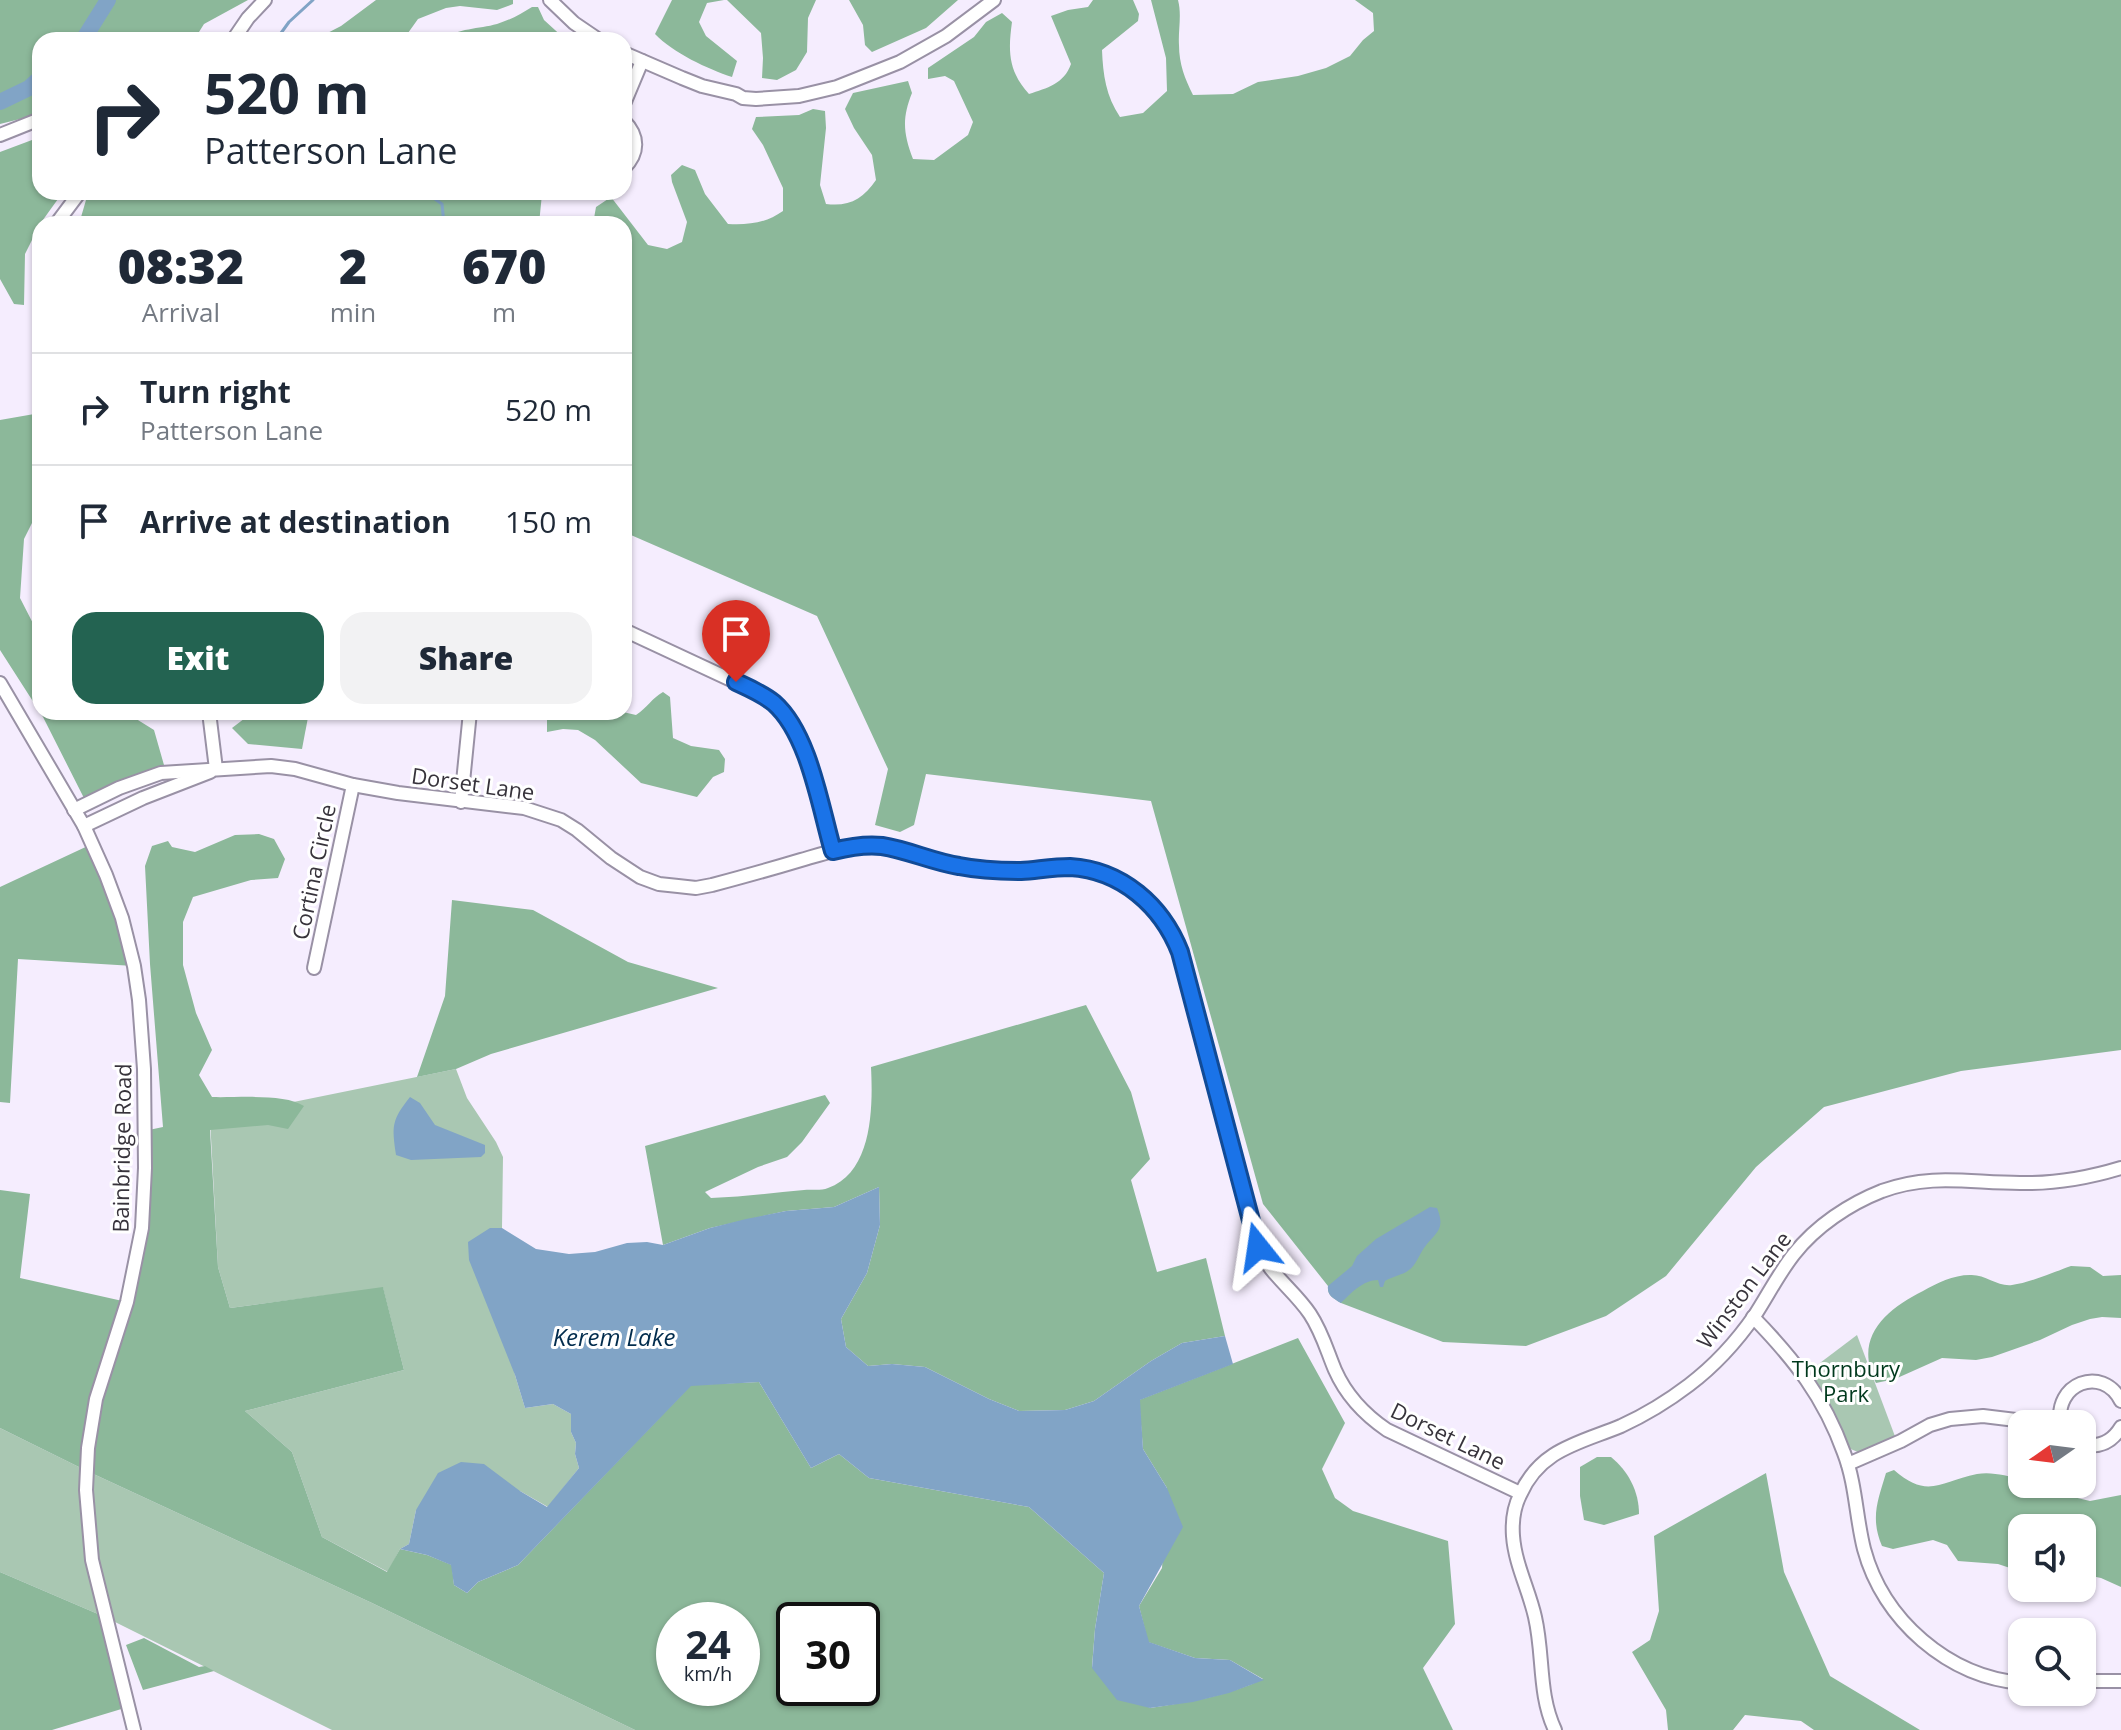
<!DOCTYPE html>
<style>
:root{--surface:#fff;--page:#f2f2f3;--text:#1f2937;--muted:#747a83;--line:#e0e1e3;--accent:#236351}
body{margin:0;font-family:"Open Sans",sans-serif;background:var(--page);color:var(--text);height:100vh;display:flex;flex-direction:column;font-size:30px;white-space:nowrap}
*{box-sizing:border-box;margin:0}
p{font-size:26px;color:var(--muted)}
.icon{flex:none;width:44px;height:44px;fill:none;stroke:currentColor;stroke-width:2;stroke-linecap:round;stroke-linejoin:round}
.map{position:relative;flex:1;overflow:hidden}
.side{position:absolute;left:32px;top:216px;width:600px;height:504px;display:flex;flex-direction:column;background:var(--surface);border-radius:24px;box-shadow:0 2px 6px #0004}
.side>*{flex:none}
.banner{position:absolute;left:32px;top:32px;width:600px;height:168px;border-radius:24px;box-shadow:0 2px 6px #0004;background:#fff;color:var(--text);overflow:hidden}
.needle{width:52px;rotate:256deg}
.controls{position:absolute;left:2008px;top:1410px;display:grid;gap:16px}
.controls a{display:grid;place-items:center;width:88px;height:88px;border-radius:16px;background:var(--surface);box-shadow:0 2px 6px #0004;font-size:40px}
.speed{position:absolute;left:656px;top:1602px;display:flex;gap:16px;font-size:40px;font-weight:700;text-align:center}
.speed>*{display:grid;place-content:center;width:104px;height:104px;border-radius:50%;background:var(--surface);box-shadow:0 2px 6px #0004;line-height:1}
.speed small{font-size:20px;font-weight:400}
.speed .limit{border:4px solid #111;border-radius:12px;background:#fff;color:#111}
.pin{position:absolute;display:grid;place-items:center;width:68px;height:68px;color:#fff;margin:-82px -34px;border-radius:50% 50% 50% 0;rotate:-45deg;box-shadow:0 0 8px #0007}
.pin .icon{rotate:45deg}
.me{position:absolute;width:88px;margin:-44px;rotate:345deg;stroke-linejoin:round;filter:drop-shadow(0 0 6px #0008)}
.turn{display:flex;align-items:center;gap:28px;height:168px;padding:0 40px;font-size:36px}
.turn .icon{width:104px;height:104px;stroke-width:2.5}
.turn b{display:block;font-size:56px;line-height:68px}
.eta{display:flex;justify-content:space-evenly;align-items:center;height:136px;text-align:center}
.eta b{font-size:48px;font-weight:800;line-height:56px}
.action{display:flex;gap:16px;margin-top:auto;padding:16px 40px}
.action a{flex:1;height:92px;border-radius:24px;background:var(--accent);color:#fff;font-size:32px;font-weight:800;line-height:92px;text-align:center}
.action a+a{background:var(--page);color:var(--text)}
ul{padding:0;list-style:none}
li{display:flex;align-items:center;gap:24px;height:112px;padding:0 40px;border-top:2px solid var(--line)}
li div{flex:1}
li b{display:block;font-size:30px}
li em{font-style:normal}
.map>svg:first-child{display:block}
.green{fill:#a9c7b2}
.forest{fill:#8cb89a;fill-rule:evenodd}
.water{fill:#81a4c6}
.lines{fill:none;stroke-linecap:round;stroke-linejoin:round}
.stream{stroke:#81a4c6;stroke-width:3}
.river{stroke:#81a4c6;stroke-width:16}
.minor-casing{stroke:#9991a5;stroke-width:16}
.minor{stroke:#fff;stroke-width:12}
.route-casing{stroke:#114b97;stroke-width:20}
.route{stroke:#1a73e8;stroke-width:14}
.labels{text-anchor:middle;stroke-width:6;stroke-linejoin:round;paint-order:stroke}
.street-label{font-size:22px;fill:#37333b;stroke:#fff}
.park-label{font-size:22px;fill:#00391d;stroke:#fff}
.water-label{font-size:24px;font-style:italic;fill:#022c4d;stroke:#fff}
</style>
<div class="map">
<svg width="2121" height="1730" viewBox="0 0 2121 1730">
<rect width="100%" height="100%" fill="#f5edfe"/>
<g class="green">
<polygon points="456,1069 467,1098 496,1142 503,1157 502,1228 490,1228 515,1375 525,1408 553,1404 571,1414 571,1432 576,1443 575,1454 579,1468 548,1507 520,1491 416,1510 409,1544 400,1549 388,1572 322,1537 292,1452 245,1411 404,1370 383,1288 230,1308 218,1267 210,1119"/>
<polygon points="1857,1335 1896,1439 1860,1453 1846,1447 1808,1372"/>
<polygon points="0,1428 87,1471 372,1603 635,1730 332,1730 105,1617 0,1572"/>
</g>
<g class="forest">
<polygon points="0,0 248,0 204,24 194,40 40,40 40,114 0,124"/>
<polygon points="376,0 513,0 513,4 497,10 460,6 446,8 418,19 403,40 314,40 341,26"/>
<path d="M 672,0 L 724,0 L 707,3 L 699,22 L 706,36 L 737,61 L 732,77 C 708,69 673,53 655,34 Z"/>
<polygon points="727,0 816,0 808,18 807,52 796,70 777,80 762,78 763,58 761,33"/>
<polygon points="849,0 958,0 926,28 872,52 865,45 863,25"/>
<path d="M 1093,0 L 1133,0 L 1139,14 L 1138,21 L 1102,50 C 1103,75 1106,96 1120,117 L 1143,113 L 1167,91 L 1166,58 L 1151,0 L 1178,0 C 1182,15 1178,30 1179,45 C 1179,64 1185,79 1193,95 L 1233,94 L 1258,82 L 1298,76 L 1326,68 L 1350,56 L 1363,40 L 1374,31 L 1373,13 L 1355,0 L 2121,0 L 2121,1050 L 1961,1071 L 1824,1107 L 1756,1167 L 1666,1276 L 1606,1316 L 1526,1346 L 1443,1342 L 1341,1303 C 1333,1298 1327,1295 1328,1286 L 1263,1204 L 1151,801 L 926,774 L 914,825 L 900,832 L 875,825 L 888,769 L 817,616 L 624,532 L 624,224 L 593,224 L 596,207 L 611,197 L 648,245 L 667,249 L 682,242 L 687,222 L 672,182 L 671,175 L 682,165 L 695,170 L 705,194 L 728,224 C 749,225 766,223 783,211 L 783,188 L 763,145 L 752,129 L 756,117 L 799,115 L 813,109 L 825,111 L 826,128 L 820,185 L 826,204 C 849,207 863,199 876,180 L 872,155 L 854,128 L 845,109 L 853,93 L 908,81 L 912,93 C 902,118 903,133 913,159 L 934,160 L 968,135 L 973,122 L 954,81 L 945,76 L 928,79 L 928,68 L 974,37 L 986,22 L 1002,13 L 1012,22 C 1008,51 1008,71 1029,94 C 1047,88 1064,84 1071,64 L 1051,16 L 1068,10 L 1088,7 Z"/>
<path d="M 532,7 L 538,7 L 544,20 L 566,40 L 441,40 C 458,28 479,29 497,24 C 510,20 521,14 532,7 Z"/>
<polygon points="40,137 40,192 63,192 40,224 25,254 24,305 14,304 0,279 0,152"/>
<polygon points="92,192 544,192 542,194 539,224 79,224 86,200"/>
<polygon points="40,413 40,507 24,539 20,598 40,637 40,712 125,712 154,730 166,772 87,804 43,717 0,650 0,420"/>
<path d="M 663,692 L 670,697 L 673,738 L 691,746 L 719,750 L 725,759 L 724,772 L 713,777 L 697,797 L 641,783 L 595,740 L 578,730 L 563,729 L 547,732 L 547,712 L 623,712 L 636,715 C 647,708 652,698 663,692 Z"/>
<polygon points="253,712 309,712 302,749 248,744 232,728"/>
<path d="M 259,834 L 274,839 L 285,859 L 278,878 L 251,880 L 193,897 L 183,922 L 183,965 L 196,1013 L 212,1050 L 199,1075 L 212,1097 C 236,1098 285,1093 304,1106 L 288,1129 L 268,1125 L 210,1130 L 218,1267 L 230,1308 L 383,1287 L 404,1370 L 245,1411 L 292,1452 L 322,1537 L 387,1572 L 400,1549 L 427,1555 L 452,1565 L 454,1585 L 467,1593 L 478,1582 L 518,1565 L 691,1385 L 759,1382 L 811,1468 L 839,1454 L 869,1478 L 1029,1507 L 1104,1573 L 1095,1629 L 1092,1667 L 1150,1708 C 1189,1702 1228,1696 1263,1679 L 1230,1660 L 1195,1658 L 1148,1642 L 1139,1606 L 1162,1568 L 1167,1488 L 1143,1449 L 1139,1400 L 1298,1338 L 1345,1423 L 1322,1469 L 1335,1498 L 1353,1511 L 1448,1541 L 1455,1624 L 1423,1668 L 1453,1730 L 635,1730 L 372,1603 L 87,1471 L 0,1428 L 0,1190 L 30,1194 L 20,1278 L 127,1302 L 134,1277 L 144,1131 L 163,1127 L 150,964 L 145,866 L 152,846 L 168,841 L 172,847 L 195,852 L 235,835 ZM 674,1620 L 742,1620 L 742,1688 L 674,1688 ZM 794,1620 L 862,1620 L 862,1688 L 794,1688 Z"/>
<polygon points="92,844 134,966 18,959 10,1103 0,1102 0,887"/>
<polygon points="452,900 533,910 628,962 718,988 491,1054 456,1069 417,1077 445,996"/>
<path d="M 1086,1005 L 1131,1092 L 1150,1159 L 1131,1180 L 1157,1272 L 1206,1258 L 1225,1336 L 1182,1343 L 1151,1361 L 1094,1401 L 1065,1410 L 1019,1411 L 989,1399 L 925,1367 L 892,1364 L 868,1366 L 846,1347 L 841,1319 L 867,1273 L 880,1225 L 879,1187 L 834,1207 L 786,1211 L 710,1228 L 663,1245 L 645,1146 L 825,1095 L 830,1103 L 802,1142 L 787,1157 L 758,1167 L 705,1192 L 711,1198 C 742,1197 772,1193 804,1190 C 811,1189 821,1191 828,1188 C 873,1172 873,1106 871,1067 Z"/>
<path d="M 2071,1266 L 2090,1267 L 2103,1276 L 2121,1275 L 2121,1318 L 2102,1317 L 2090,1319 L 2072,1325 L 2040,1340 L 1992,1357 L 1976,1360 L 1942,1358 L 1895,1379 L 1876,1383 C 1853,1338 1885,1310 1923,1291 C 1937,1283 1953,1275 1970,1275 C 1985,1274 1998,1287 2012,1285 C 2029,1283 2054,1272 2071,1266 Z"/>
<path d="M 1597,1457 L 1611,1457 C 1628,1471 1639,1491 1639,1514 L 1604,1525 L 1584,1520 L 1580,1496 L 1580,1467 Z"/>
<path d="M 1894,1470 C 1928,1500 1941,1481 1977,1474 C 1993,1471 2007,1477 2022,1478 L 2022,1484 L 2050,1484 L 2065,1495 L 2090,1501 L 2121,1495 L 2121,1587 L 2101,1578 L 2082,1574 L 2082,1528 L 2022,1528 L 2022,1572 L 1998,1564 L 1958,1561 L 1947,1545 L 1933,1540 L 1893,1549 L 1882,1546 C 1870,1518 1878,1500 1886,1473 Z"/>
<polygon points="1766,1473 1784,1572 1830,1676 1920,1730 1814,1730 1801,1721 1745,1715 1733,1730 1668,1730 1666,1710 1632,1652 1650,1640 1659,1611 1654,1536"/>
<polygon points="0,1572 105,1617 128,1707 52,1730 0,1730"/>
<polygon points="144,1638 199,1667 205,1666 214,1671 143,1690 126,1645"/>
</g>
<g class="water">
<path d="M 410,1097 L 420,1103 L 435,1125 L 485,1145 L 485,1153 L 481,1157 L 411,1160 L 396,1155 C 392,1126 391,1121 410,1097 Z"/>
<polygon points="879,1187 880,1225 867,1273 841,1319 846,1347 868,1366 892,1364 925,1367 989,1399 1019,1411 1065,1410 1094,1401 1151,1361 1182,1343 1225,1336 1233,1364 1140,1400 1143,1449 1167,1488 1183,1527 1139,1606 1149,1642 1195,1658 1230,1660 1264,1680 1229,1693 1193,1702 1150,1708 1117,1700 1092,1668 1095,1629 1104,1573 1029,1507 869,1478 839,1454 811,1468 759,1382 691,1386 518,1565 478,1582 467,1593 454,1585 451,1565 427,1555 400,1549 409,1544 416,1510 438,1473 461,1462 484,1464 520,1491 547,1507 579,1468 575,1454 576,1443 571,1432 571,1414 553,1404 525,1408 515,1375 469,1260 468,1242 490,1228 502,1228 536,1249 569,1254 595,1252 627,1243 647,1242 663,1245 710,1228 746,1219 786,1211 834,1207"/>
<path d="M 1430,1207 L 1437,1208 C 1446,1230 1436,1232 1424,1248 C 1419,1255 1416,1265 1409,1270 C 1403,1275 1393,1276 1385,1281 L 1383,1287 L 1380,1287 L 1378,1280 C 1363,1280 1351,1293 1341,1303 C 1333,1298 1327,1295 1328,1286 L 1352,1266 L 1357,1256 L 1376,1239 Z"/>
</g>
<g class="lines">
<g class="stream">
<polyline points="276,40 289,22 313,0"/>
<polyline points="425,192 442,204 444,224"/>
</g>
<g class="river">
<polyline points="83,40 108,0"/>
<polyline points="0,102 29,88 40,78"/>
</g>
<g class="minor-casing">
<g id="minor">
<polyline points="550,0 574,23 599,40"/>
<polyline points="233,40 248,18 265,0"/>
<polyline points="624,53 682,78 702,86 736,94 743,98 756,99 799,96 837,87 900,62 946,36 994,0"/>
<polyline points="624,104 642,61"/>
<path d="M 624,121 C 639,136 639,153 624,168"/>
<polyline points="0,135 40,119"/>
<polyline points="56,224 80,192"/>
<path d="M 624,630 L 757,692 C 796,715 803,744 814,784 C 820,807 827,829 833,851"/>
<polyline points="0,683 84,826 106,875 122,918 134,966 139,1000 144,1069 145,1168 142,1228 127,1302 96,1399 88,1448 86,1490 92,1560 134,1730"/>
<polyline points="209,712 216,769"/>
<polyline points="461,802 470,712"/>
<path d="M 74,810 L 119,788 L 161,773 L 271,766 L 295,769 L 353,785 L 398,793 L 524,808 L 561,820 L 577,830 L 611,858 L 640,877 L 659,884 L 678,886 L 696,888 L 712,885 C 742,877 771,869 801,860 C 822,854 843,847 866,846 C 898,845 929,862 961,867 C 981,870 1002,871 1022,871 C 1038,870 1055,866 1071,867 C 1122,870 1162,906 1180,952 L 1258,1247 C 1269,1274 1294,1290 1310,1314 C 1322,1332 1327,1351 1335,1370 C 1346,1395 1365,1415 1387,1430 L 1520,1493"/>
<polyline points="84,826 143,798 210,772"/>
<polyline points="314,968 353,785"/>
<path d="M 1753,1317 C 1794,1359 1824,1397 1844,1453 C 1856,1484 1856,1518 1864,1549 C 1883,1620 1948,1677 2022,1683"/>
<path d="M 2061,1424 C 2053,1384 2102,1364 2121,1401"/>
<path d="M 2082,1444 C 2099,1448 2112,1442 2121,1427"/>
<polyline points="1848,1464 1901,1441 1930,1425 1950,1419 1983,1416 2024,1421 2060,1422"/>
<polyline points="2082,1681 2121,1681"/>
<path d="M 1555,1730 C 1538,1694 1544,1656 1535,1617 C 1529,1590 1515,1564 1513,1536 C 1512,1522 1514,1507 1520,1495 C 1540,1449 1580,1443 1621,1426 C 1645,1415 1668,1401 1689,1385 C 1714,1366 1737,1341 1755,1315 C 1768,1295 1779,1273 1794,1254 C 1816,1226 1849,1204 1882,1191 C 1931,1173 1970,1183 2020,1183 C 2054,1184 2088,1178 2121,1168"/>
</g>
</g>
<use href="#minor" class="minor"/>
</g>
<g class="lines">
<g class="route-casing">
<path id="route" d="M 736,682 C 749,688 763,694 774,703 C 809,734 820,806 833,851 C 849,847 865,844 882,846 C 908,850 933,862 959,866 C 979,870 1000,871 1021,871 C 1037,870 1053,867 1070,867 C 1122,870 1162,906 1180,952 L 1258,1247"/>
</g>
<use href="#route" class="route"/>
</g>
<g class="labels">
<g class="street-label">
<text transform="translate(473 784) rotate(8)" y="8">Dorset Lane</text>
<text transform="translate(314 872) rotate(-78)" y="8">Cortina Circle</text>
<text transform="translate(122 1148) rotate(-89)" y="8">Bainbridge Road</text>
<text transform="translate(1744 1290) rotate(-53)" y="8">Winston Lane</text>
<text transform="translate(1448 1436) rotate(26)" y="8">Dorset Lane</text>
</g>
<g class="park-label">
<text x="1846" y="1377">Thornbury<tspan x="1846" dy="25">Park</tspan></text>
</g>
<g class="water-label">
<text x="614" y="1346">Kerem Lake</text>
</g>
</g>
</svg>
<div class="controls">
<a><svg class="needle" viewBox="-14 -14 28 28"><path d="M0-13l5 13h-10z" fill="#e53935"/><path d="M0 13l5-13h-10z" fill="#747a83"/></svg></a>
<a><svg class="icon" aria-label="sound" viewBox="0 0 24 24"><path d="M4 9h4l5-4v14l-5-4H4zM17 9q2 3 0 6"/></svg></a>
<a><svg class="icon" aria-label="search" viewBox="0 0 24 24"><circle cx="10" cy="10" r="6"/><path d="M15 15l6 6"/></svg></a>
</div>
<div class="speed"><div>24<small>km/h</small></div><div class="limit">30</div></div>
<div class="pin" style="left:736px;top:682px;background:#d93025"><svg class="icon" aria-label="arrive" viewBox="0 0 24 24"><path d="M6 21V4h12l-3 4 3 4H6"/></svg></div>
<svg class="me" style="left:1258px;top:1247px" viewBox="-20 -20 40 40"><path d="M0-17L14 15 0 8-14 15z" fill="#1a73e8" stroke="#fff" stroke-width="4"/></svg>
<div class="banner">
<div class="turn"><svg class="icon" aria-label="right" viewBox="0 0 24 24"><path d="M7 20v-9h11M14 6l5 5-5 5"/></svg><div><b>520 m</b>Patterson Lane</div></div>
</div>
<section class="side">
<div class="eta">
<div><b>08:32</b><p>Arrival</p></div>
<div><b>2</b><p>min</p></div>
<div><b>670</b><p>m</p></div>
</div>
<ul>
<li><svg class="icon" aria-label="right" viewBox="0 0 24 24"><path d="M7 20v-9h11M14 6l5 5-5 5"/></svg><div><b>Turn right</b><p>Patterson Lane</p></div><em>520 m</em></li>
<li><svg class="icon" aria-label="arrive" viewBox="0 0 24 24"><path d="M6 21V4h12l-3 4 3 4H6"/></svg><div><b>Arrive at destination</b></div><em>150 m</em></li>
</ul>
<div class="action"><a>Exit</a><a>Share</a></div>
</section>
</div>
